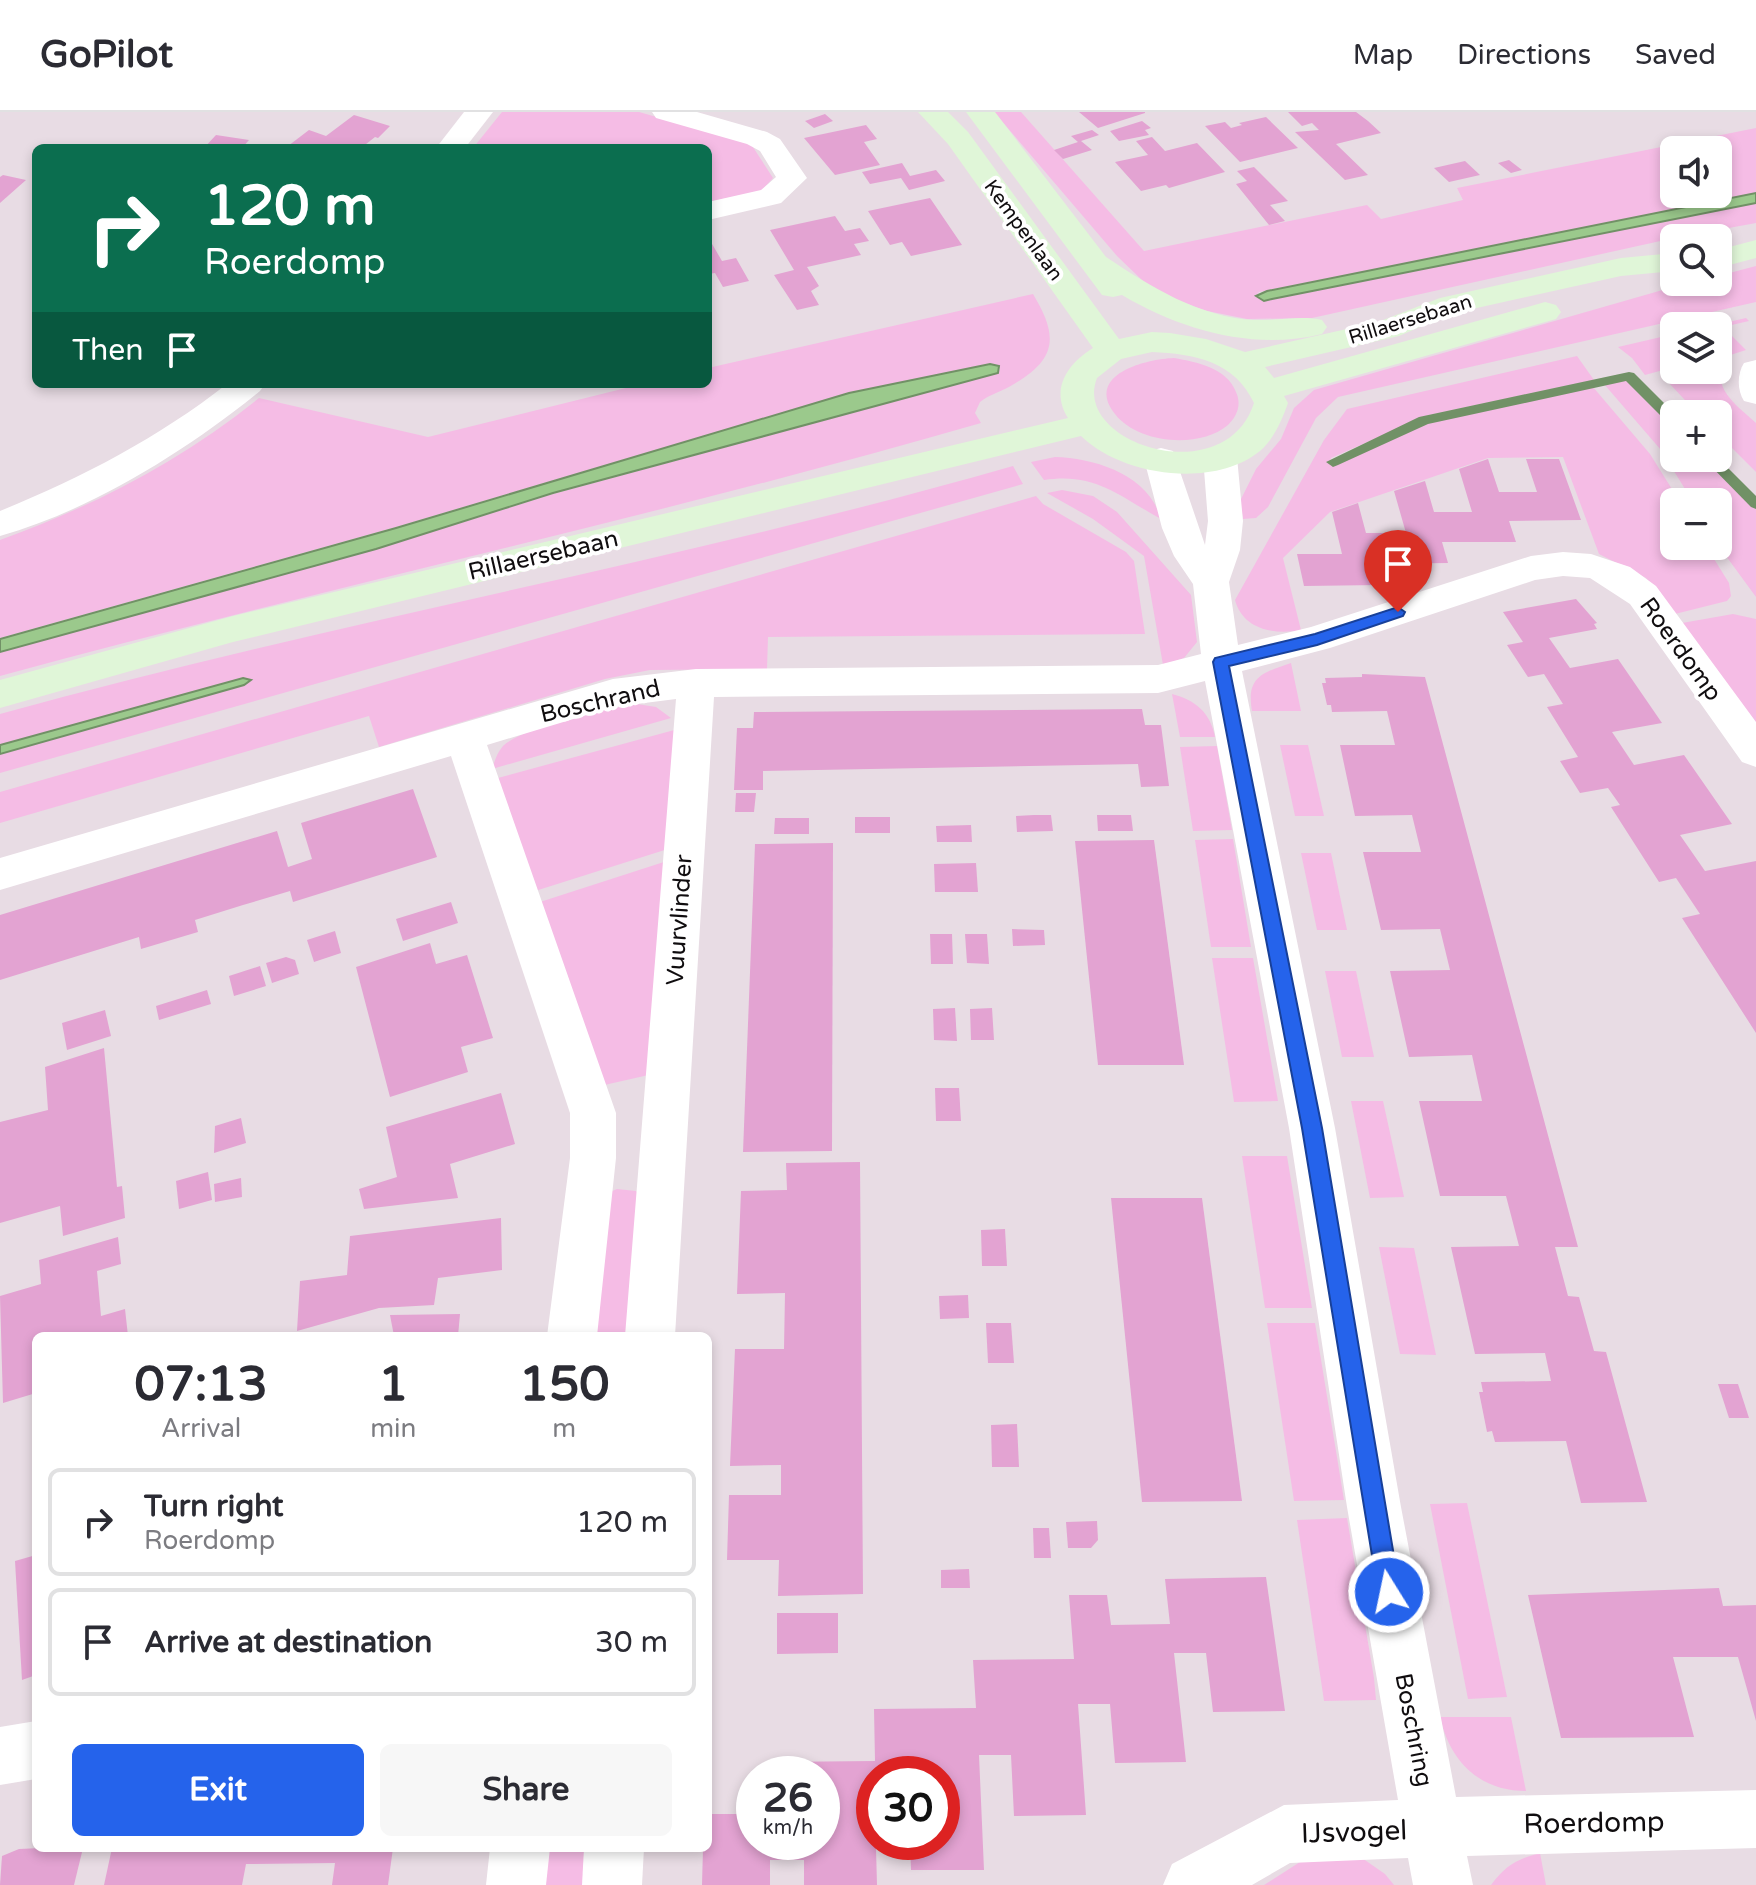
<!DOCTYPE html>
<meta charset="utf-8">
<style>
:root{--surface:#fff;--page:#f7f7f7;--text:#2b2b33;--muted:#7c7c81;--line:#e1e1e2;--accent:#2563eb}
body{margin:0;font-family:"Varela Round",sans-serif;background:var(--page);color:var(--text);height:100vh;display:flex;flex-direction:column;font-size:30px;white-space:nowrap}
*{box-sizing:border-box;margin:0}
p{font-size:26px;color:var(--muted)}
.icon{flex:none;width:44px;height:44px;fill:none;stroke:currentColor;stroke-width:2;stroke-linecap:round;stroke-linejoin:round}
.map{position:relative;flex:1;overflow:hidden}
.panel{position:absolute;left:32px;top:1220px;width:680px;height:520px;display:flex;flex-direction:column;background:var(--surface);border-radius:12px;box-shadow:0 4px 12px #0003}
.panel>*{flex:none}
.top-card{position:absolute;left:32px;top:32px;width:680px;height:244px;border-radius:12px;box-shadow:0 4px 12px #0003;background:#0b6e4f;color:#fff;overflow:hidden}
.fabs{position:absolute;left:1660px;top:24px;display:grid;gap:16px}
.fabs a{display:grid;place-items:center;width:72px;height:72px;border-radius:12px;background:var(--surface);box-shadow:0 4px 12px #0003;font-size:40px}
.speed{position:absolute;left:736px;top:1644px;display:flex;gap:16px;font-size:40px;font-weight:700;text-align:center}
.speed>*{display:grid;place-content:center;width:104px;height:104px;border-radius:50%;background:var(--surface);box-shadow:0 4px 12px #0003;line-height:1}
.speed small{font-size:20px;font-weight:400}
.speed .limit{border:12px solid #d22;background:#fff;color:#111}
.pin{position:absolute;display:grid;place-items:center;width:68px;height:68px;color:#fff;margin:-82px -34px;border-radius:50% 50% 50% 0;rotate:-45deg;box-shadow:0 0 8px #0007}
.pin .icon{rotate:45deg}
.me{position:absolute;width:88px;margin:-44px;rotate:350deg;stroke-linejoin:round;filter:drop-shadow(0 0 6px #0008)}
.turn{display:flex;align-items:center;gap:28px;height:168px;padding:0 40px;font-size:36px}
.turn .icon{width:104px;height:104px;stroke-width:2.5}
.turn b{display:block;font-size:56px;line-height:68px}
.then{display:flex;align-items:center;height:76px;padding:0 40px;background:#0003;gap:16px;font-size:30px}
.eta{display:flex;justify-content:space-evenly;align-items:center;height:136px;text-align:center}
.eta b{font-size:48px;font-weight:700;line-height:56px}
.button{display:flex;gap:16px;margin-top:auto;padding:16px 40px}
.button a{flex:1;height:92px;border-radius:12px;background:var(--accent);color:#fff;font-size:32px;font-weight:700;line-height:92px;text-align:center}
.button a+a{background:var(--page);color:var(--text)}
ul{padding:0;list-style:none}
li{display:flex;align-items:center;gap:24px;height:108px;margin:0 16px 12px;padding:0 24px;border:4px solid var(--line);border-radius:12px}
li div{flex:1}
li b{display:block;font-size:30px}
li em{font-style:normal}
header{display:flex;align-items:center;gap:48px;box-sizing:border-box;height:112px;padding:0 40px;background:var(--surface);border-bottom:2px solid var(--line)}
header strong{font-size:38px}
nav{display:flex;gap:44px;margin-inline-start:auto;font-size:28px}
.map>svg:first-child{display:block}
.green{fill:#f5bce5;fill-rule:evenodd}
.water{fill:#9bc98c;stroke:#719166;stroke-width:2}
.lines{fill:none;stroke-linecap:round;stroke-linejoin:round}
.stream{fill:#719166;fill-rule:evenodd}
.building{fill:#e3a3d2}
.street{fill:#fff;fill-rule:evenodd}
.secondary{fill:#e0f6d8;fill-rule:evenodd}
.route{fill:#2563eb;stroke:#184099;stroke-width:2}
.labels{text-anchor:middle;stroke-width:8;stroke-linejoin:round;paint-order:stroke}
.far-street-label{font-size:20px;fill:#100d0f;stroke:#fff}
.street-label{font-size:24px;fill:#100d0f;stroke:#fff}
.near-street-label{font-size:28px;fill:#100d0f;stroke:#fff}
</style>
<header>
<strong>GoPilot</strong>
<nav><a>Map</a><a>Directions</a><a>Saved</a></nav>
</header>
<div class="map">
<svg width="1756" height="1773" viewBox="0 0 1756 1773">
<rect width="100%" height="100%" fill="#e8dce4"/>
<g class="green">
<polygon points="502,0 639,0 751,32 773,66 761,79 708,90 708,36 473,36"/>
<path d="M 994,0 L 1021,0 L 1144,139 L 1367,93 L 1381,107 L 1463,88 L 1457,76 L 1756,16 L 1756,81 L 1259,180 L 1256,184 L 1264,189 L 1756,91 L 1756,111 L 1674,126 L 1312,206 L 1247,207 L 1207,199 L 1168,185 L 1143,169 L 1117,144 ZM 1674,38 L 1718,38 L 1718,82 L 1674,82 Z"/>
<polygon points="1756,154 1756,190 1338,285 1316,306 1268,395 1256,406 1243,407 1240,389 1256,357 1281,327 1294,296 1314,278 1673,175 1692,170 1718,170 1718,164"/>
<path d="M 1033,182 C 1057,222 1059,246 1014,272 C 1003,279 990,282 980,290 L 975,301 L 981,311 C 657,405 326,475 0,564 L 0,540 L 376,437 L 553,382 L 998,261 L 1000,257 L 998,253 L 989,252 L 849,281 L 396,415 L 0,526 L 0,428 C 94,394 181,349 259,286 L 428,325 L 642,272 L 708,272 L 708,256 Z"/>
<polygon points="1746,206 1749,209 1723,215 1746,238 1718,247 1718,214 1711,214"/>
<polygon points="1674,222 1674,255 1645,263 1632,246 1618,235"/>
<path d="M 1577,244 L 1594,268 L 1429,303 L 1331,346 L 1330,350 L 1337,352 L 1425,312 L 1593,275 L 1650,342 L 1680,390 L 1674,390 L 1674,434 L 1706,434 L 1729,471 L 1731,484 L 1727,489 L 1675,502 L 1646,466 L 1599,442 L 1563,345 L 1488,346 L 1330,400 L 1283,446 L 1301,518 C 1275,523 1243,518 1235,488 L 1324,328 L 1347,297 Z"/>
<path d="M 1174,246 C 1197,250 1227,256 1236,280 C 1242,293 1237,304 1228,313 C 1200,337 1138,332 1115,302 C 1084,262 1147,247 1174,246 Z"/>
<path d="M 1722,254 C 1713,278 1741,297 1756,311 L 1756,360 L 1718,322 L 1718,302 L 1698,302 L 1669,271 L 1671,265 L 1701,258 L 1718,258 Z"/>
<polygon points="1628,267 1674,314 1674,346 1706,346 1756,397 1756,485 1718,433 1718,390 1693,390 1661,338 1604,272"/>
<path d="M 1055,345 C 1095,346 1149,363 1161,407 C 1119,384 1095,360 1044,368 L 1031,350 Z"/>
<path d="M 1013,354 L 1023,372 L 0,661 L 0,602 C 335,509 679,450 1013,354 Z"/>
<polygon points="1062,378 1093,384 1117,400 1191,483 1197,530 1184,546 1163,553 1144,444 1093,407 1047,381"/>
<polygon points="1036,384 1043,392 1126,440 1134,449 1145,522 768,525 767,557 650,558 605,567 379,635 369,604 0,711 0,680"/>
<polygon points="1733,502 1756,507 1756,613 1682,511"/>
<path d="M 1291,551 L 1301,599 L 1252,599 C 1246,565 1262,561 1291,551 Z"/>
<path d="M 1172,582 C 1195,588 1210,600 1215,625 L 1180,625 Z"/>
<path d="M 637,592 L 656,595 L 671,606 L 492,657 C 495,648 497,641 503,634 C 523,615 608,596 637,592 Z"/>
<polygon points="678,617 671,736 532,780 494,667"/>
<polygon points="1280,633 1308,633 1324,704 1295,704"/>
<polygon points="1217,634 1232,718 1193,719 1180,635"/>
<polygon points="1233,727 1251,835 1211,835 1195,728"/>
<polygon points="1301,741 1331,741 1347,818 1317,818"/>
<polygon points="670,748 653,962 600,974 537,791"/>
<polygon points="1212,846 1253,846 1278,989 1234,990"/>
<polygon points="1325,859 1356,859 1374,945 1342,945"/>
<polygon points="1351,989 1383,989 1404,1085 1370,1086"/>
<polygon points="1242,1044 1287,1044 1312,1196 1265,1196"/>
<polygon points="617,1077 636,1079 641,1085 633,1224 588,1224 610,1080"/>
<polygon points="1379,1135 1414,1136 1436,1243 1400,1242"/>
<polygon points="1267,1211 1315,1211 1344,1388 1294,1389"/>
<polygon points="1467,1391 1507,1585 1468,1587 1430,1392"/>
<polygon points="1347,1406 1374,1566 1376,1588 1324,1589 1297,1408"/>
<path d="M 1440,1605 L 1511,1605 L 1526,1679 C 1480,1679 1450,1650 1440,1605 Z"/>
<polygon points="541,1736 595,1736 592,1773 538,1773"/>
<path d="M 1540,1741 L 1546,1773 L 1491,1773 C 1505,1754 1517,1747 1540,1741 Z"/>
<polygon points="1362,1746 1385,1762 1394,1773 1264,1773 1300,1750"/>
</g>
<g class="water">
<polygon points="1756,81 1756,91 1272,187 1264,189 1256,184 1267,179"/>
<polygon points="990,252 999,254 998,261 553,381 376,437 0,540 0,527 396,416 849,281"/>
<polygon points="243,566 251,568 244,573 0,642 0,633"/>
</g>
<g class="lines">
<g class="stream">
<polygon points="1629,260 1634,261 1675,302 1674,313 1669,312 1626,269 1428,312 1338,353 1333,355 1326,350 1419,305"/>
<polygon points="1703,346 1718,346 1756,384 1756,397 1751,395"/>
</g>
</g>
<g class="building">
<polygon points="1079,0 1145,0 1145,1 1098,16"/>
<polygon points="1288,0 1356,0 1368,9 1381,21 1336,32 1368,63 1345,68 1295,20 1319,18 1312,11 1302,14"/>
<polygon points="825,2 833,9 814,16 805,9"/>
<polygon points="354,3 390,14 378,26 375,25 361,36 288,34 309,18 326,24"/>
<polygon points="1266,5 1298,36 1240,50 1205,14 1225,10 1231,16 1242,13 1239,11"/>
<polygon points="1142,9 1151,16 1145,18 1149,23 1119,29 1110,19"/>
<polygon points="866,13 877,27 864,30 880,53 835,63 804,26"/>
<polygon points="1092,18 1099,23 1081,29 1092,38 1063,47 1054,38 1078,30 1071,24"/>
<polygon points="216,23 249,28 242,36 204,36"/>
<polygon points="1152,25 1165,39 1197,31 1225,60 1169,76 1166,73 1141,79 1115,50 1148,43 1136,29"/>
<polygon points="1509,48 1522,58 1511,61 1498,51"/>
<polygon points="1465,49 1480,63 1449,70 1434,56"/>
<polygon points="902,51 910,64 936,58 945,69 909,78 901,66 870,72 862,60"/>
<polygon points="1254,55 1288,89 1270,93 1285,109 1269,113 1236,72 1247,69 1237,59"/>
<polygon points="3,63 26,68 0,91 0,65"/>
<polygon points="930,86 962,133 911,144 902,130 890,133 868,99"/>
<polygon points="835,104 845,119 860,116 869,129 854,132 861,143 807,155 819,174 811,179 819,193 797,198 774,163 794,158 770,118"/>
<polygon points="708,125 722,149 736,146 749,169 723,175 715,161 708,162"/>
<polygon points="1488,347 1499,380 1537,380 1526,347 1559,347 1581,408 1509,409 1516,430 1442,430 1448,451 1374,452 1379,473 1304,474 1297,442 1342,442 1332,400 1358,391 1366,421 1406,421 1394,379 1425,369 1434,400 1472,400 1459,357"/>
<polygon points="1576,487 1597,511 1594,512 1597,517 1549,526 1570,556 1618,547 1662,611 1612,620 1634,653 1684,643 1732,712 1680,723 1705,759 1756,749 1756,921 1682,806 1700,802 1676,766 1659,770 1611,695 1620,693 1608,676 1580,681 1560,649 1578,645 1547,595 1563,592 1544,562 1528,565 1507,533 1523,530 1503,500"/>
<polygon points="1362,562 1425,565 1578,1135 1555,1135 1568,1184 1579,1185 1594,1239 1606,1240 1647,1390 1581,1391 1566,1329 1495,1330 1492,1319 1487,1320 1479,1280 1483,1280 1481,1270 1551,1269 1545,1241 1475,1242 1451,1135 1519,1134 1506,1084 1440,1084 1419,989 1482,989 1472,943 1409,945 1390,859 1450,858 1440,817 1381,818 1363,740 1421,740 1412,703 1355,704 1340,633 1395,633 1387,599 1332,600 1331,593 1327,593 1322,571 1326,571 1325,566 1362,565"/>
<polygon points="1142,597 1145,613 1161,613 1169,674 1141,675 1138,652 763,659 763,678 734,678 737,616 753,616 754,600"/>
<polygon points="413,677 437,745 293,790 290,779 243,793 195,808 198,820 141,837 139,825 0,868 0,803 277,719 288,755 312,747 301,711"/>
<polygon points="736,681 756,681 754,700 735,700"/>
<polygon points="1034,703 1051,703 1053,719 1017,720 1016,704"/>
<polygon points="1097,703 1131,703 1133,719 1098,719"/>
<rect x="855" y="705" width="35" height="16"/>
<polygon points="775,706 809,706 809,722 774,722"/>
<polygon points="971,713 972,730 937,730 936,714"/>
<polygon points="1154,728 1184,953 1098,953 1075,729"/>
<polygon points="833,731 832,1039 743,1040 755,732"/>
<polygon points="976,751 978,780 935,780 934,752"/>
<polygon points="451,790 458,811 403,829 396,807"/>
<polygon points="1012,817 1044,818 1045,833 1013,834"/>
<polygon points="335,819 341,841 314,850 307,828"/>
<polygon points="930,822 952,822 953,852 931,852"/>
<polygon points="965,822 987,822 989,852 967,851"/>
<polygon points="430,831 436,852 467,843 493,926 461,935 468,960 390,985 356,855"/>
<polygon points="286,845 295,848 299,862 272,871 266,851"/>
<polygon points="260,854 266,874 234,884 229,864"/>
<polygon points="207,878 211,892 159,908 156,894"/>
<polygon points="955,896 957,929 934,928 933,897"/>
<polygon points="992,896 994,928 971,928 970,897"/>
<polygon points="105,898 111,924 67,938 62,911"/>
<polygon points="104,936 117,1075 122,1074 125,1106 63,1124 60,1094 0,1111 0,1010 48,998 45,955"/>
<polygon points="935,976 959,976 961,1009 936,1009"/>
<polygon points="501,981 515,1032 450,1052 458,1086 364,1097 359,1077 397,1065 386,1015"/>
<polygon points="241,1006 246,1031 214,1041 215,1014"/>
<polygon points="860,1050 863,1482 778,1484 779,1448 727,1448 729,1383 781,1383 781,1353 730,1354 735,1237 784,1237 785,1181 737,1182 741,1079 787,1078 786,1051"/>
<polygon points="208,1060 212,1088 179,1097 176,1069"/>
<polygon points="241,1066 242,1085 215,1090 214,1072"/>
<polygon points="1111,1086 1202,1086 1242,1389 1142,1390"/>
<polygon points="501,1106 502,1158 438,1166 434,1193 379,1196 297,1219 300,1169 347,1163 350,1124"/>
<polygon points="1005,1117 1007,1154 982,1154 981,1118"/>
<polygon points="118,1125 121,1152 97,1159 101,1204 125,1197 128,1224 36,1224 36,1281 3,1291 0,1184 41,1172 39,1148"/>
<polygon points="968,1183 969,1206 940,1207 939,1184"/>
<polygon points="460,1202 458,1224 394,1224 390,1203"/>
<polygon points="986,1211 1011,1211 1014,1251 988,1251"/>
<polygon points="1718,1272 1738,1272 1749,1306 1729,1306"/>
<polygon points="1017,1312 1019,1355 992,1355 991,1313"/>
<polygon points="1097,1409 1098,1428 1091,1436 1068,1436 1066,1410"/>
<polygon points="1033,1416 1049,1416 1051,1446 1034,1446"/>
<polygon points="36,1443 36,1563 22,1568 15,1449"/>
<polygon points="969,1457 970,1476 941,1476 941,1458"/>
<polygon points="1266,1465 1285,1599 1213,1600 1206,1541 1174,1541 1186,1650 1115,1651 1110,1592 1078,1592 1086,1703 1014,1704 1011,1643 979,1643 984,1758 911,1758 910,1730 942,1730 942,1662 874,1662 877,1773 804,1773 804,1748 770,1748 770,1773 702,1773 703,1736 708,1736 708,1702 754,1702 754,1730 822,1730 822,1662 772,1662 772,1650 875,1649 874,1597 976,1596 973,1548 1074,1547 1069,1483 1107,1483 1111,1513 1170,1512 1165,1467"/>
<polygon points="1719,1476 1723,1494 1756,1493 1756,1609 1738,1545 1673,1545 1694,1625 1561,1626 1528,1483"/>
<polygon points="777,1501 838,1501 838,1541 777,1542"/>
<polygon points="41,1736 83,1736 74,1773 0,1773 2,1744 19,1737"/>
<polygon points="112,1736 393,1736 388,1773 332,1773 335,1751 246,1752 242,1773 104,1773"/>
</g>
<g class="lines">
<g class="street">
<polygon points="464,0 493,0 465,36 436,36"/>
<polygon points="652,0 697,0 767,20 780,27 807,66 781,91 708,108 708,90 761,78 776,65 760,39 747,32 656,6"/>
<path d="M 1756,248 L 1756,292 L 1744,289 C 1737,278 1737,262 1744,251 Z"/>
<path d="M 227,272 L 265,272 L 260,279 C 186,339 92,398 0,424 L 0,399 C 81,366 158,326 227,272 Z"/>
<polygon points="1220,334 1232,337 1237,345 1243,409 1240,438 1229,470 1238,533 1311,515 1531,444 1563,440 1591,442 1630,455 1656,474 1756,610 1756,655 1742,650 1630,492 1590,466 1563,464 1535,468 1330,536 1242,559 1335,1016 1401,1395 1456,1685 1756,1678 1756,1736 1467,1744 1473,1773 1413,1773 1408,1746 1290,1751 1252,1773 1163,1773 1172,1752 1284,1693 1398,1688 1347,1395 1289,1016 1205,569 1158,581 714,585 675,1224 625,1224 676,587 613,595 487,633 616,1001 616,1046 597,1224 547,1224 570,1046 570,1001 451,644 0,778 0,746 613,567 696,557 1158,553 1201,542 1193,472 1174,444 1162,416 1144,347 1149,339 1161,336 1173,339 1205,433 1208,409 1203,345 1208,337"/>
<polygon points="36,1609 36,1667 0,1673 0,1615"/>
<polygon points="490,1736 550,1736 546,1773 486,1773"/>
<polygon points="584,1736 644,1736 642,1773 582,1773"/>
</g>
<g class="secondary">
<path d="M 918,0 L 948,0 L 968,20 L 1119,227 L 1152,220 L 1170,221 L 1206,227 L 1245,240 L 1378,210 L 1440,186 L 1621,146 L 1674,141 L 1674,159 L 1621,164 L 1450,202 L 1399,224 L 1265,255 L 1274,266 L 1545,190 L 1556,193 L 1561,200 L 1556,207 L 1284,284 L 1288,291 C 1282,308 1274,327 1260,339 C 1213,377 1122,364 1081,324 L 233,530 L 0,596 L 0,568 L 233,504 L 1068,306 C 1050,278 1067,252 1093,236 L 948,32 ZM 1152,240 C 1195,242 1234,249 1254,291 C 1225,381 1071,331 1097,266 L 1121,247 Z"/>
<path d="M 966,0 L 995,0 L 1106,145 C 1151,175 1199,205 1254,208 C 1277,209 1301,203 1322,208 L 1327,215 L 1322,222 C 1254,239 1181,218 1122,183 L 1113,185 L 1102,183 Z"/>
<polygon points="1756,128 1756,146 1718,156 1718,138"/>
</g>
</g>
<polygon class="route" points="1398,495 1405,500 1403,504 1317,533 1229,554 1322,1016 1400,1480 1397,1488 1389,1492 1381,1488 1378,1480 1302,1016 1213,550 1215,546 1315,522"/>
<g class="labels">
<g class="far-street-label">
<text transform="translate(1024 118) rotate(54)" y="7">Kempenlaan</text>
<text transform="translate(1410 207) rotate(-17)" y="7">Rillaersebaan</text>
</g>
<g class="street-label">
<text transform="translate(543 443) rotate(-13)" y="8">Rillaersebaan</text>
<text transform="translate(1681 537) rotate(54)" y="8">Roerdomp</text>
<text transform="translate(600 589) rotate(-13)" y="8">Boschrand</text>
<text transform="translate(679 808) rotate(-86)" y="8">Vuurvlinder</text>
<text transform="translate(1414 1618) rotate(79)" y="8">Boschring</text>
</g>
<g class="near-street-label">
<text transform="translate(1594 1710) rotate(-1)" y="10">Roerdomp</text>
<text transform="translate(1354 1719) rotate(-2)" y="10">IJsvogel</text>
</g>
</g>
</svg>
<div class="fabs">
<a><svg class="icon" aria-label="sound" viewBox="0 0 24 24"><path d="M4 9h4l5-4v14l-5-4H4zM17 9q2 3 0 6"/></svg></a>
<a><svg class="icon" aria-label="search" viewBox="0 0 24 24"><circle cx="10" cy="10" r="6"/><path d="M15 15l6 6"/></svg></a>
<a><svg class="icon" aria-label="layers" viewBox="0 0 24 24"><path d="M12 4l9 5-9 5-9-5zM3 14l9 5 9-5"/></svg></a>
<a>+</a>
<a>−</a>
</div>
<div class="speed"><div>26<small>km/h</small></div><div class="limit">30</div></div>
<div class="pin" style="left:1398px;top:500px;background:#d93025"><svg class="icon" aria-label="arrive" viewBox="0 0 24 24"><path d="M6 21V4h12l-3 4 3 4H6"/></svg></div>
<svg class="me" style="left:1389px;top:1480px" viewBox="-20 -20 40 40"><circle r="17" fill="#2563eb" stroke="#fff" stroke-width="3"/><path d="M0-11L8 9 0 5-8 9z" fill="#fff"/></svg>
<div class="top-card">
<div class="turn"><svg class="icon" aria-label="right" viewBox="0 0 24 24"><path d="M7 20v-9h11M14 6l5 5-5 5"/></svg><div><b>120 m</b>Roerdomp</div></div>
<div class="then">Then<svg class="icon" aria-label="arrive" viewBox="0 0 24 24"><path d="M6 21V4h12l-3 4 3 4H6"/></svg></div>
</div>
<section class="panel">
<div class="eta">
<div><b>07:13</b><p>Arrival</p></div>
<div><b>1</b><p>min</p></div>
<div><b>150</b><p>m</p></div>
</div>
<ul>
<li><svg class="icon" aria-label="right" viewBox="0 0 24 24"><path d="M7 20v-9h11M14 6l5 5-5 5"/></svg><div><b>Turn right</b><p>Roerdomp</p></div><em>120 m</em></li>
<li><svg class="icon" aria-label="arrive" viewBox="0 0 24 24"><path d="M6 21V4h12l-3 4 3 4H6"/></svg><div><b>Arrive at destination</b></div><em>30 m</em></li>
</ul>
<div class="button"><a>Exit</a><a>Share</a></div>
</section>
</div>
